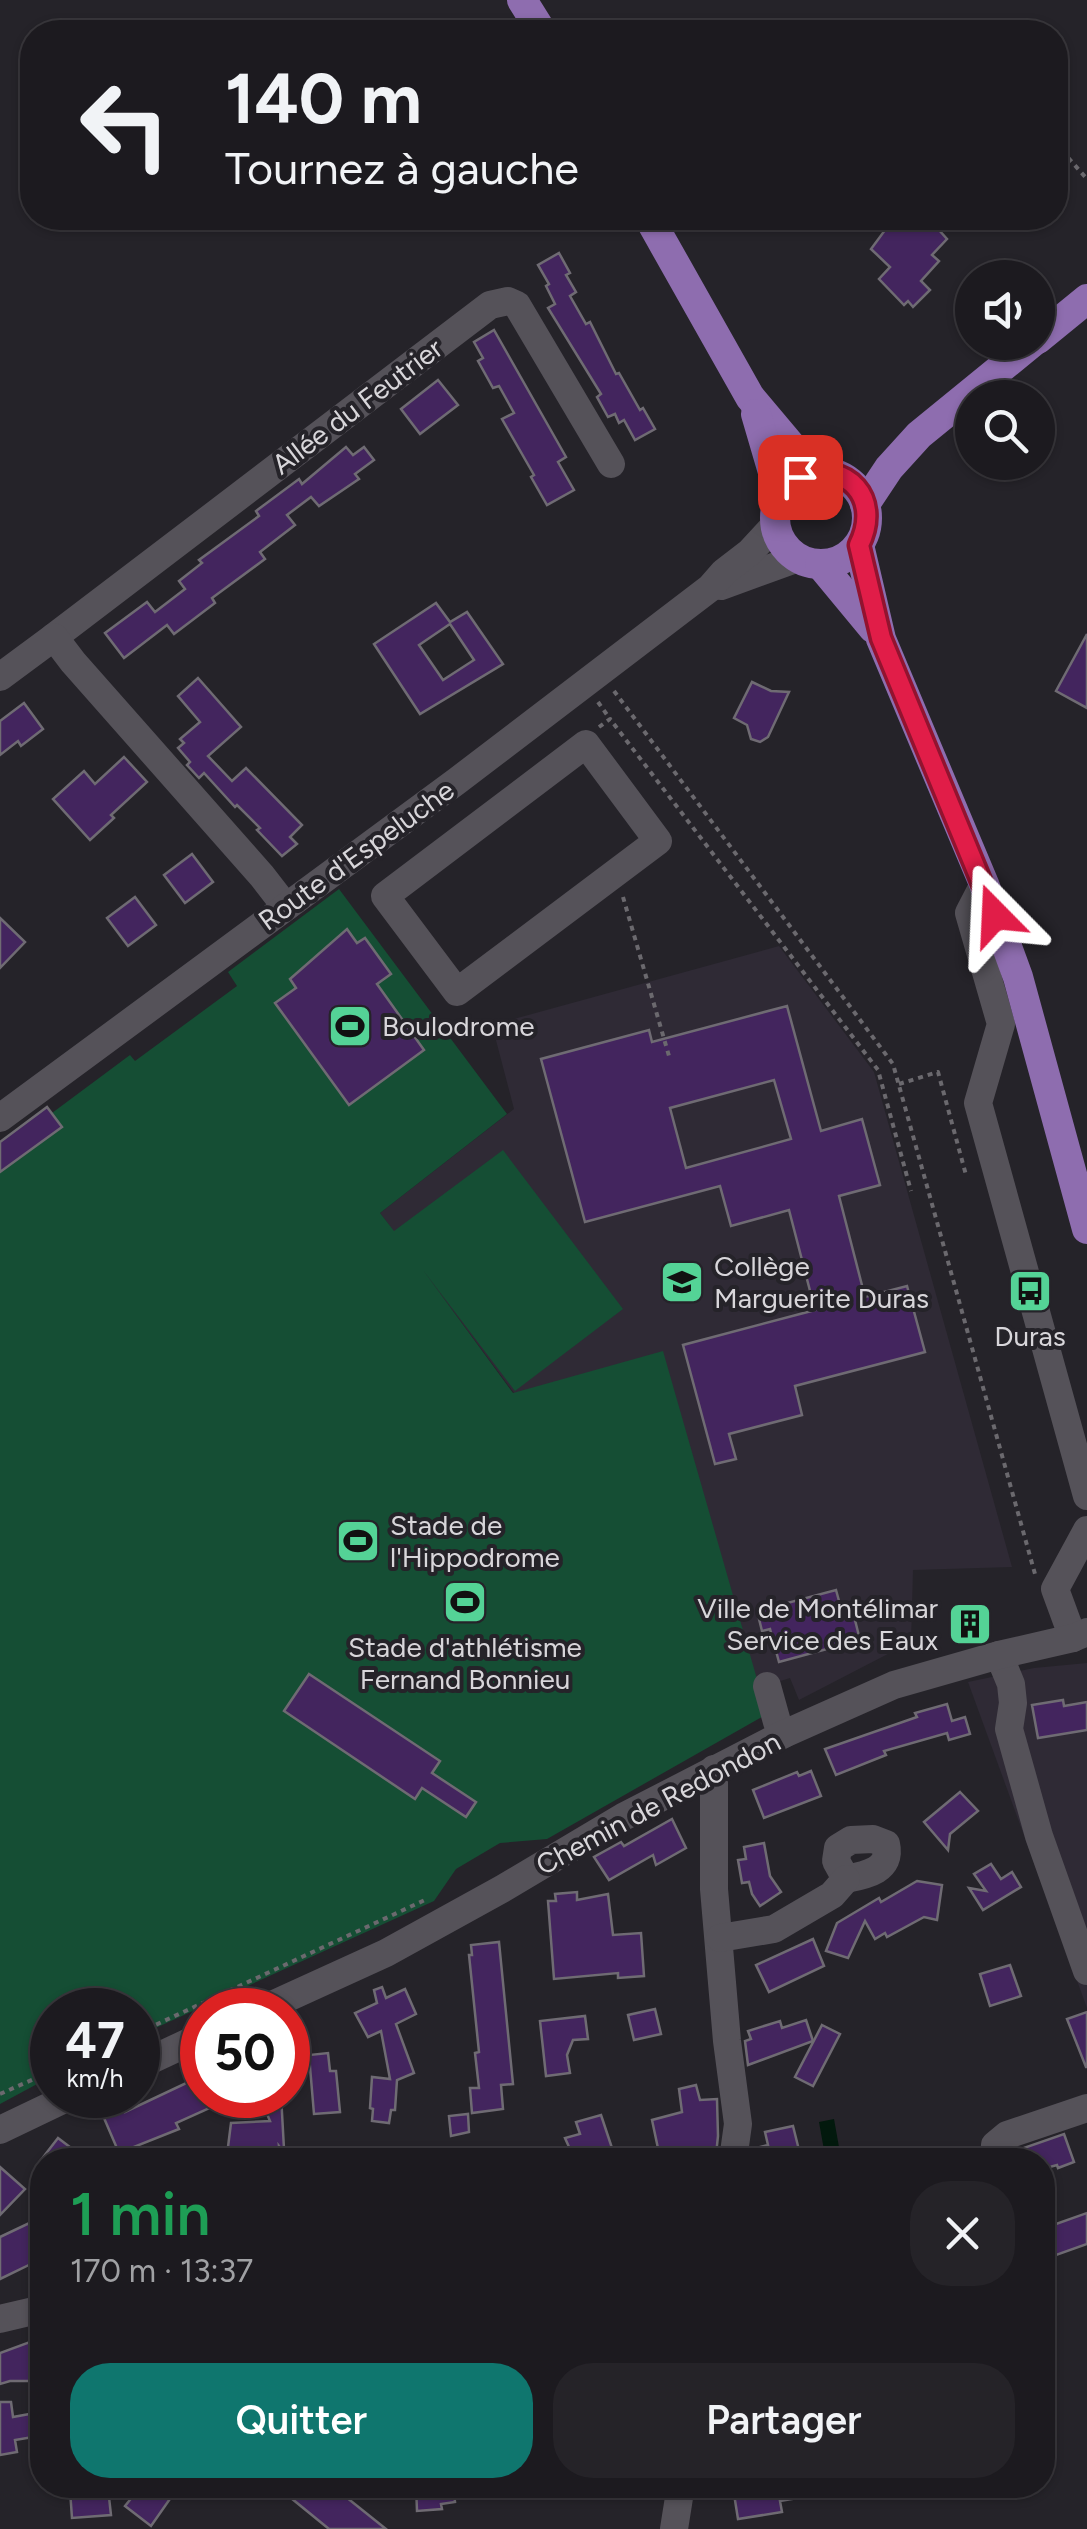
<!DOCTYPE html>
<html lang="fr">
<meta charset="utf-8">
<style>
:root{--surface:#1c1a1f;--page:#252328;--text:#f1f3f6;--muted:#a0a1a4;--line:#3a383d;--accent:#0f766e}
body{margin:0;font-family:Figtree,sans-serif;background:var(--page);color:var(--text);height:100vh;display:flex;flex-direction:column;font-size:38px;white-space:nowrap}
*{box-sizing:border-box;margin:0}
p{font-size:32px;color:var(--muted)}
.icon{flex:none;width:55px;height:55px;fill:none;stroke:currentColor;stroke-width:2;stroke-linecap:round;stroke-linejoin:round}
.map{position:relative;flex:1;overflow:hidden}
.panel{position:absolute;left:30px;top:2148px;width:1025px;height:350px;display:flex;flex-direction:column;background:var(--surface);border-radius:40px;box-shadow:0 2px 8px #0004,0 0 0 2px var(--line)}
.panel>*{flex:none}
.top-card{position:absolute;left:20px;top:20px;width:1048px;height:210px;border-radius:40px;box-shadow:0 2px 8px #0004,0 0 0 2px var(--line);background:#1c1a1f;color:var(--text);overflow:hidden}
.buttons{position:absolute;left:955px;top:260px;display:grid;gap:20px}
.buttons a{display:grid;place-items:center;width:100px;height:100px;border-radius:50%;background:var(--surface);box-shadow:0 2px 8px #0004,0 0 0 2px var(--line);font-size:50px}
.speed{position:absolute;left:30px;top:1988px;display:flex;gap:20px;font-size:50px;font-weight:700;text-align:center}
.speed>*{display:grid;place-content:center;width:130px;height:130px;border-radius:50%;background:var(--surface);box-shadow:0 2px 8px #0004,0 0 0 2px var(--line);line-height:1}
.speed small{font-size:25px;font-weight:400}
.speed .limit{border:15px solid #d22;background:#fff;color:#111}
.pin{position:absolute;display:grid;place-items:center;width:85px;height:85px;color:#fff;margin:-42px;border-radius:20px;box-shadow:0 5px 15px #0006}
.me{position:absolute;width:110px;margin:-55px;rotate:339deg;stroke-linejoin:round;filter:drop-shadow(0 0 8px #0008)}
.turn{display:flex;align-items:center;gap:35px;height:210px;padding:0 40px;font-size:45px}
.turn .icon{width:130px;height:130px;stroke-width:2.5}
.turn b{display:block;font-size:70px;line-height:85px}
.round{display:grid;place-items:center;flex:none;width:105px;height:105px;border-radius:40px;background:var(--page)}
.overview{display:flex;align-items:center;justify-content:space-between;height:170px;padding:0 40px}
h1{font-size:60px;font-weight:600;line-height:75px;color:#1e9e55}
.primary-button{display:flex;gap:20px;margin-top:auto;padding:20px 40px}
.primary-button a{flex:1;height:115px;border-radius:40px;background:var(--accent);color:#fff;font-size:40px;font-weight:600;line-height:115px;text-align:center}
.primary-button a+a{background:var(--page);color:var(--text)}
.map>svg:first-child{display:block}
.built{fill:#2f2a35}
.green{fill:#154e34}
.water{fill:#02190d}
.building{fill:#43255e;stroke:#6f6b73;stroke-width:2.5;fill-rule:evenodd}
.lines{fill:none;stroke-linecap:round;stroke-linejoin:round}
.path{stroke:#6b696e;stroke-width:4;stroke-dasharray:5 5;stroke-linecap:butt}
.minor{stroke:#555259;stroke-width:28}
.major{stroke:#8e6daf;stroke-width:30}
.route-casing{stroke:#92132f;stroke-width:25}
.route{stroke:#e11d48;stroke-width:18}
.labels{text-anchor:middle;stroke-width:8;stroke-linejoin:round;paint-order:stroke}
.street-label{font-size:28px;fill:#d8d6da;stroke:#252329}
.poi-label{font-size:28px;fill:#d8d6da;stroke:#252329;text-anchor:start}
</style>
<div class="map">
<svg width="1087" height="2529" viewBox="0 0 1087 2529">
<rect width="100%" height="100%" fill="#252329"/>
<g class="built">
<polygon points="779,946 874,1072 1012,1567 913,1570 911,1642 799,1700 790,1678 759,1688 514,1393 380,1213 514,1109 492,1025"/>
<polygon points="1087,1663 1087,2008 968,1682 1034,1668"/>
</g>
<polygon class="green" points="339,889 507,1114 380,1213 394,1231 503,1150 623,1309 515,1391 423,1270 513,1393 663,1351 767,1714 547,1839 500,1843 456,1869 434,1901 138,2036 138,2010 52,2010 52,2076 0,2104 0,1142 47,1107 52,1113 130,1055 135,1061 237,986 228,972"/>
<polygon class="water" points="834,2119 839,2147 824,2150 819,2122"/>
<g class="building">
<polygon points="894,218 951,218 939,230 947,239 932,255 939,261 921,281 930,290 913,307 908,301 904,305 879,279 890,267 871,249"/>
<polygon points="559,253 570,273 566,275 576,292 570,296 586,324 590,322 616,374 619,373 640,410 643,408 655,429 635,440 624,420 619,423 615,414 608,417 597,397 601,394 548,308 555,304 546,286 549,284 538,265"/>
<polygon points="494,330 566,457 558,462 574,490 547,505 531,477 534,475 502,419 514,413 499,386 493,388 478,361 483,358 474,342"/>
<polygon points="438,380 458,405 420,434 401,409"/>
<polygon points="346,447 353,455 364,447 374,460 355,474 359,479 319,506 311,497 287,515 295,525 260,552 265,559 212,598 215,603 174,634 167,625 124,658 105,633 147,602 155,612 185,589 179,581 202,563 199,560 259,516 256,511 299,479 302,484"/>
<path d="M 436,603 L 450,622 L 467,612 L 503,664 L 420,714 L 374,644 ZM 450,624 L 474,660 L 443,680 L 419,645 Z"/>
<polygon points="1087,634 1087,708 1056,691"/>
<polygon points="198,678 241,727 208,756 232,781 246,768 302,825 290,837 297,844 282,856 257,830 260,828 237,805 235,807 204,773 199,778 187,765 190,762 178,748 184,743 180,739 200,722 178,696"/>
<polygon points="752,682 771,691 789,692 768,737 760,742 751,739 747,725 734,718"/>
<polygon points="24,703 43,729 21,746 18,741 0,755 0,721"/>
<polygon points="124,757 147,782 111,815 114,818 90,840 53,799 84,771 95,784"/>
<polygon points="192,854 213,882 185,903 164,875"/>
<polygon points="135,897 156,925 128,946 107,918"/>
<polygon points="0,918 25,942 0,968"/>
<polygon points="347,929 357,943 365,938 391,974 377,984 424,1050 349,1105 275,1003 296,988 290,979"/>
<path d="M 787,1006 L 821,1131 L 862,1119 L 880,1185 L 839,1196 L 865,1297 L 907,1286 L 925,1352 L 795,1386 L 802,1415 L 729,1434 L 736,1459 L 715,1464 L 683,1345 L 815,1310 L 789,1210 L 731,1226 L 720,1186 L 585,1222 L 541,1059 L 649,1030 L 652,1042 ZM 774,1080 L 791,1139 L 686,1168 L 670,1108 Z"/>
<polygon points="47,1107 62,1127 0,1172 0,1142"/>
<polygon points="836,1590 844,1619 854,1616 860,1640 779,1662 770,1629 762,1631 757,1611"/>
<polygon points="954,1614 986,1614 986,1634 953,1633"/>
<polygon points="309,1674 440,1761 432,1773 476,1802 466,1817 422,1788 415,1799 284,1711"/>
<polygon points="1063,1700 1064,1706 1087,1702 1087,1730 1038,1738 1032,1705"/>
<polygon points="947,1704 952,1721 965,1717 970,1734 949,1740 947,1733 884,1751 886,1755 836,1775 825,1749 917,1717 915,1713"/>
<polygon points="811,1771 821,1796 764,1818 753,1790 797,1772 799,1776"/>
<polygon points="960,1792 978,1811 950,1834 948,1850 924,1822"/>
<polygon points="672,1819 686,1848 656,1865 653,1855 609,1880 594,1857 621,1842 624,1846"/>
<polygon points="764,1843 770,1876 781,1892 760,1906 752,1894 749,1882 742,1883 738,1860 746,1859 744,1847"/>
<polygon points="991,1864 1001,1879 1012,1872 1021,1887 983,1910 969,1888 986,1891 974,1874"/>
<polygon points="917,1881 942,1885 937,1920 924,1917 887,1937 885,1933 875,1939 865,1921 848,1958 826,1951 837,1923 879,1898 881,1902"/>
<polygon points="577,1892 577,1900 608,1894 613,1935 641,1933 644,1976 618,1978 618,1973 554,1979 548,1901 556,1901 555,1894"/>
<polygon points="813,1939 824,1966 769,1992 756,1965"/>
<polygon points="499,1942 513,2084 501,2085 503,2109 472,2113 470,2088 479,2088 475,2053 479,2052 469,1955 472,1955 471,1945"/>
<polygon points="1010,1965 1021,1996 990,2006 980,1974"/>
<polygon points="382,1987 386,1998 405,1989 416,2014 396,2024 414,2073 397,2080 395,2110 391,2110 389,2123 372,2121 373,2109 370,2108 372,2077 390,2079 381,2031 368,2037 355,2013 377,2003 374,1990"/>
<polygon points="655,2009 661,2034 634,2040 628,2015"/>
<polygon points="1087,2012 1087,2067 1086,2067 1067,2019"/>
<polygon points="585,2016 588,2039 573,2040 567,2055 570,2073 546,2076 540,2021"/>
<polygon points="806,2020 813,2041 748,2065 745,2041 751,2039 748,2031 780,2021 782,2028"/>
<polygon points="822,2025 840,2034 813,2086 795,2077"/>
<polygon points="328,2053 330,2071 336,2071 340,2112 314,2114 309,2055"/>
<polygon points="199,2077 202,2086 202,2095 206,2095 212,2107 176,2123 179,2129 119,2153 98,2104 117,2095 125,2112"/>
<polygon points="696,2085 700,2100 717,2099 718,2136 716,2155 696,2158 694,2148 659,2153 652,2120 682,2112 679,2089"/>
<polygon points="259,2095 281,2095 284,2149 282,2150 279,2146 280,2156 259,2156 259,2153 227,2155 231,2123 270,2121"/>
<polygon points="468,2114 469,2132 451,2136 449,2116"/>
<polygon points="601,2115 616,2160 541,2160 541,2155 569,2147 565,2138 580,2134 576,2122"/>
<polygon points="793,2126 799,2150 786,2153 788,2160 751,2160 752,2149 768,2145 765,2132"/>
<polygon points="1064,2134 1074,2162 1058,2168 1057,2165 1046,2168 1043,2160 1021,2160 1018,2150"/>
<polygon points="58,2138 87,2160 41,2160"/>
<polygon points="0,2167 25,2189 0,2215"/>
<polygon points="1087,2213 1087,2244 1045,2259 1042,2249 1042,2229"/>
<polygon points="42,2217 42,2253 33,2257 35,2262 0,2279 0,2237"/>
<polygon points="38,2339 42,2350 42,2371 37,2373 39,2381 10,2381 0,2384 0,2353"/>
<polygon points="0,2402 11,2402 13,2417 35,2413 39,2436 15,2440 17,2452 0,2455"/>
<polygon points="142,2485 159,2485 172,2496 151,2526 125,2506"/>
<polygon points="303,2485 331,2485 386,2529 329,2529 291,2498"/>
<polygon points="416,2485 453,2485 455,2502 441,2504 442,2509 417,2511"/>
<polygon points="767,2485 821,2485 822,2494 780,2501 782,2512 738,2519 734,2494 768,2488"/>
<polygon points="97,2488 108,2488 111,2515 72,2518 70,2490"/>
</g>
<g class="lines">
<g class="path">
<polyline points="1055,143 1087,179"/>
<polyline points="614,691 893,1064 1035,1574"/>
<polyline points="598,702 610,719"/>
<polyline points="599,727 610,719 878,1070 911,1191"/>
<polyline points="623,897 669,1056"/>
<polyline points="899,1084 938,1072 966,1175"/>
<polyline points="138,2033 427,1899"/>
<polyline points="0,2094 52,2071"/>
</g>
<g class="minor">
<polyline points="721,586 798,558"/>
<polyline points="54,637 490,305 508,301 517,305 611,464"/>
<polyline points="0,677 54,637 73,662 262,876 286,907"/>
<polygon points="586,744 658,841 457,992 385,896"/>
<polyline points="984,884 969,913 1001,1024 978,1103 1087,1496"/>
<polyline points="0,1118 457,781 710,588 724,572 750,552 776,524"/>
<polyline points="1073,1638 1055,1589 1087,1530"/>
<polyline points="999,1655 1011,1684 1013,1703 1009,1729 1039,1836 1087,1971"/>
<polyline points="767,1686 777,1722 784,1734"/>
<polyline points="714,1769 714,1889 727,2041 738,2124 733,2160"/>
<path d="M 873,1839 L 886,1844 C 892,1870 867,1875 846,1879 L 836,1861 L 838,1848 L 851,1840 Z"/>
<polyline points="720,1938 774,1929 832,1895 846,1879"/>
<polyline points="261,2010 386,1953 502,1889 623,1817 784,1734 894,1685 999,1655 1073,1638 1087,1632"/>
<polyline points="138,2066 202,2036"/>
<polyline points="0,2130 73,2095"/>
<polyline points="994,2160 995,2145 1007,2135 1087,2108"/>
<polyline points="0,2319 42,2309"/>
<polyline points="674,2529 681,2485"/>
</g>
<g class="major">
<polyline points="522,0 542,32"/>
<polyline points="649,218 750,397 813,472"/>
<polyline points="1038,339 1087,299"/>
<polyline points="756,414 780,496"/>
<circle cx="821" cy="518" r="46"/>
<polyline points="865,504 889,468 919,435 1033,342"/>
<polyline points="859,545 881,639 984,884 1018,977 1087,1229"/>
<polyline points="820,564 873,628"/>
</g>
</g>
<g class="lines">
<g class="route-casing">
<path id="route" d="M 800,477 C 848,460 882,499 859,545 L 881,638 L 995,915"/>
</g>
<use href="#route" class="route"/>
</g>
<defs>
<g id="stadium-square" transform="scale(2.25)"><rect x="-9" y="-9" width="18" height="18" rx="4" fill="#54d396" stroke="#252329"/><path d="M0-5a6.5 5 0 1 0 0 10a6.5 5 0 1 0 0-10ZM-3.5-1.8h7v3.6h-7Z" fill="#111"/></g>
<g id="school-square" transform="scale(2.25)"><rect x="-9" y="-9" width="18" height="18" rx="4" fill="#54d396" stroke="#252329"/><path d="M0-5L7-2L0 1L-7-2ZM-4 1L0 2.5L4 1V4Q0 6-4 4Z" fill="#111"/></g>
<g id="bus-square" transform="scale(2.25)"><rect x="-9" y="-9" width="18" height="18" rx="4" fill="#54d396" stroke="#252329"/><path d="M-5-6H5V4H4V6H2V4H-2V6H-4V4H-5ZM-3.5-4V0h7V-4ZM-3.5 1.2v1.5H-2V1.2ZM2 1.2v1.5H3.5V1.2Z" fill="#111"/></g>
<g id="building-square" transform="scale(2.25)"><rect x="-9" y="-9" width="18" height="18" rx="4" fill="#54d396" stroke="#252329"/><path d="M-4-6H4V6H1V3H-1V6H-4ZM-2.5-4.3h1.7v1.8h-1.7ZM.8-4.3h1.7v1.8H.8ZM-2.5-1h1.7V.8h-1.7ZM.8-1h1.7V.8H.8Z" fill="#111"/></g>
</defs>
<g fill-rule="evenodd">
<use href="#stadium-square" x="350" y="1026"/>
<use href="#school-square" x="682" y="1282"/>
<use href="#bus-square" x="1030" y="1291"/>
<use href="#stadium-square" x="358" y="1541"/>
<use href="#stadium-square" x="465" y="1602"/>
<use href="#building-square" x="970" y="1624"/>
</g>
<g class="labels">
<g class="street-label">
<text transform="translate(357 406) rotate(-37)" y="10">Allée du Feutrier</text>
<text transform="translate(356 855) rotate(-36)" y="10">Route d'Espeluche</text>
<text transform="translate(658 1803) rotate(-28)" y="10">Chemin de Redondon</text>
</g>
<g class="poi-label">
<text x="382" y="1036">Boulodrome</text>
<text x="714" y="1276">Collège<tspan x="714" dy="32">Marguerite Duras</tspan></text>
<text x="1030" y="1346" text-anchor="middle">Duras</text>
<text x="390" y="1535">Stade de<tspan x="390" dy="32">l'Hippodrome</tspan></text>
<text x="938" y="1618" text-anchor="end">Ville de Montélimar<tspan x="938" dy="32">Service des Eaux</tspan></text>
<text x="465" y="1657" text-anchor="middle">Stade d'athlétisme<tspan x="465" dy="32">Fernand Bonnieu</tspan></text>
</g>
</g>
</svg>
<div class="buttons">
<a><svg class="icon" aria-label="sound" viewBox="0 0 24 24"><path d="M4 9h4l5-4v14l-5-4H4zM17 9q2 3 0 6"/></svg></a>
<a><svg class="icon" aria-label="search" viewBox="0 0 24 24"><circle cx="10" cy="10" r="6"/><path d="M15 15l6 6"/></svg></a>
</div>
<div class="speed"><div>47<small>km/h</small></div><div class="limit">50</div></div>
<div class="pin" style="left:800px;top:477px;background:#d93025"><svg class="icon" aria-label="arrive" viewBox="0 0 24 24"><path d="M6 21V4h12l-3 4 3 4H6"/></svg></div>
<svg class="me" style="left:995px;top:915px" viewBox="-20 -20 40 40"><path d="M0-17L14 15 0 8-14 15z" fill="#e11d48" stroke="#fff" stroke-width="4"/></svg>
<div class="top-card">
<div class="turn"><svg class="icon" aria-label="left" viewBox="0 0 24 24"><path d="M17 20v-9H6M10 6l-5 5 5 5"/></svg><div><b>140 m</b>Tournez à gauche</div></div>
</div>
<section class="panel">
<div class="overview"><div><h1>1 min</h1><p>170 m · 13:37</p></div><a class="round"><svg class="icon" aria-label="close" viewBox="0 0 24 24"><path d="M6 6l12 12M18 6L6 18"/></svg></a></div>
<div class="primary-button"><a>Quitter</a><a>Partager</a></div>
</section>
</div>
